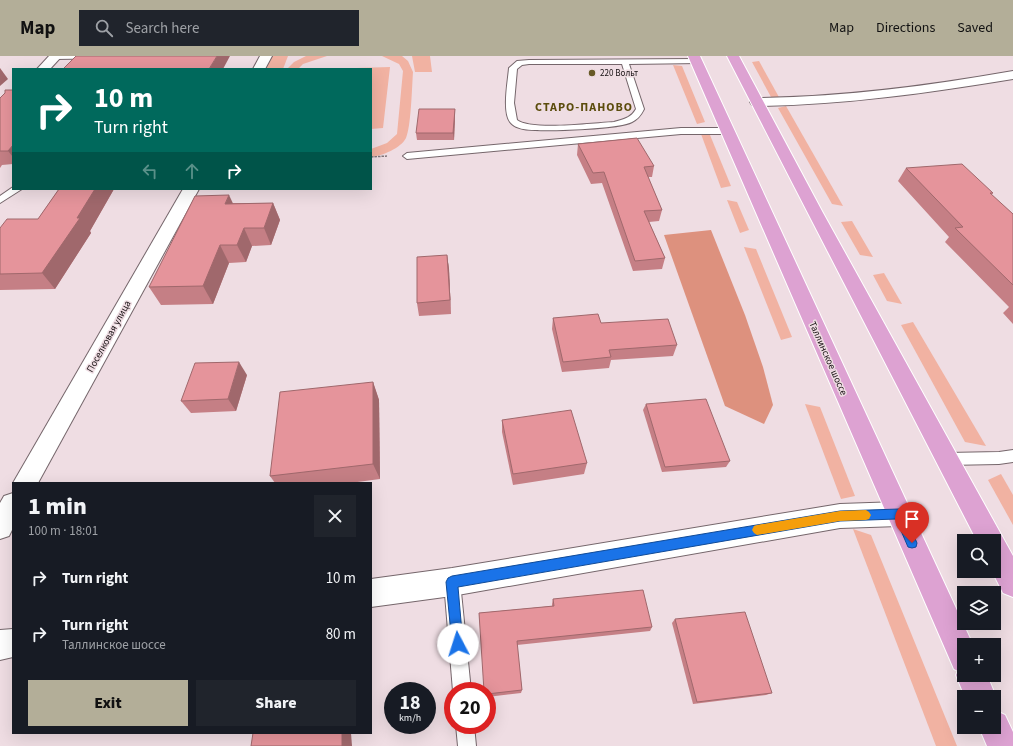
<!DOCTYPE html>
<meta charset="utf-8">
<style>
:root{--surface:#171b24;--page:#20242c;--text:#f1f3f6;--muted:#9ea1a6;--accent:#b3ae98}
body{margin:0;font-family:"Source Sans 3",sans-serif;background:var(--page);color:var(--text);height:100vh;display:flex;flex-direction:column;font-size:15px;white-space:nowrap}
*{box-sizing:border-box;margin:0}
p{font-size:13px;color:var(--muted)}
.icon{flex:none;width:22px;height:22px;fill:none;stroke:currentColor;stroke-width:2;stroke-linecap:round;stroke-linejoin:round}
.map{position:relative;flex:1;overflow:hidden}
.side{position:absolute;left:12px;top:426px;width:360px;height:252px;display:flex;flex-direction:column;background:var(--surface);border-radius:0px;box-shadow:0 4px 16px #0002}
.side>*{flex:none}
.top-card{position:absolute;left:12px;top:12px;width:360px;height:122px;border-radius:0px;box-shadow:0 4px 16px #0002;background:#00695c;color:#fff;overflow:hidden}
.controls{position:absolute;left:957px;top:478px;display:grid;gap:8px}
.controls a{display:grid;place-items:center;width:44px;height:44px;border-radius:0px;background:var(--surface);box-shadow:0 4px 16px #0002;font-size:20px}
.speed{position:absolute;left:384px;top:626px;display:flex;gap:8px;font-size:20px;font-weight:700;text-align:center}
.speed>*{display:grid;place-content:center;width:52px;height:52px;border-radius:50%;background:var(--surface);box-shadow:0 4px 16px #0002;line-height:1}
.speed small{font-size:10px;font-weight:400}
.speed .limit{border:6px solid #d22;background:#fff;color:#111}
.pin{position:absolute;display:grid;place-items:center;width:34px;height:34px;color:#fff;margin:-41px -17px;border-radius:50% 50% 50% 0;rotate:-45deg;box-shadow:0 0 4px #0007}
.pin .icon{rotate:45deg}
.me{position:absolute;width:44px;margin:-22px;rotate:355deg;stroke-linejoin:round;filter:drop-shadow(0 0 3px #0008)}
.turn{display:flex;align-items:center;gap:14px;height:84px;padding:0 16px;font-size:18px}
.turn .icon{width:52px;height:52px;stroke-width:2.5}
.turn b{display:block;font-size:28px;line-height:34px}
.lanes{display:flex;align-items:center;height:38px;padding:0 16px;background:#0003;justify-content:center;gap:20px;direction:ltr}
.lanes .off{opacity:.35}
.round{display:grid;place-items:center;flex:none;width:42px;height:42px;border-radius:0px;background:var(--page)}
.headline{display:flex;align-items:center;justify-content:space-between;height:68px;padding:0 16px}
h1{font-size:24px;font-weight:800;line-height:30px}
.cta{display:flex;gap:8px;margin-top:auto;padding:8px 16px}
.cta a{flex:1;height:46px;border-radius:0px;background:var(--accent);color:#111;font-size:16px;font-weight:800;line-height:46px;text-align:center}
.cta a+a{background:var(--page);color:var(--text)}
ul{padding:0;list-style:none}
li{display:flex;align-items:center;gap:12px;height:56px;padding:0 16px}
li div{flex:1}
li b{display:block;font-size:15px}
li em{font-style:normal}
header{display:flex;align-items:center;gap:24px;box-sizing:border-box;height:56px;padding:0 20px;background:var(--accent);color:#111}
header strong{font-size:19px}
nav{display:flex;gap:22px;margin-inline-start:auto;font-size:14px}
.search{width:280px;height:36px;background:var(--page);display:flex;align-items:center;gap:10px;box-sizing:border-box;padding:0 14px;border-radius:0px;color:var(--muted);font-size:15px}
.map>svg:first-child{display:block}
.green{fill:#f1b2a2}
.forest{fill:#dd917e}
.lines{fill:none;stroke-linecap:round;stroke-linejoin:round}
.service-casing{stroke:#75666b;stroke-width:2}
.minor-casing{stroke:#75666b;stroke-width:2}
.primary-casing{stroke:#fff;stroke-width:2}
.path{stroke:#82767a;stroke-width:1.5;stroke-dasharray:2.5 1;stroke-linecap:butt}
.service{fill:#fff;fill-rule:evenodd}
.minor{fill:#fff;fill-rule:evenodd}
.primary{fill:#dda2d2;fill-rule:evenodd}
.wall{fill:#c57f85}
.shaded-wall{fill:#a0686c}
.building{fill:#e5949b;stroke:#a0686c}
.route{fill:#1a73e8;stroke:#114b97}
.slow{fill:#f59e0b}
.poi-dot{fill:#675926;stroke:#efdde3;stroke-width:1.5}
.labels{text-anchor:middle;stroke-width:3;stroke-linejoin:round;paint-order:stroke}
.far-poi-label{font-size:9px;fill:#171113;stroke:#efdde3;text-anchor:start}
.street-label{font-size:10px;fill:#171113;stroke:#efdde3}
.far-district-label{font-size:12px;font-weight:bold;letter-spacing:1px;fill:#5b4c0c;stroke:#efdde3}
</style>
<header>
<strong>Map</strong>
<div class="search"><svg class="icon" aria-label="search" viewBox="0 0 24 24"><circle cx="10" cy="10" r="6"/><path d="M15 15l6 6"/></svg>Search here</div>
<nav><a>Map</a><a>Directions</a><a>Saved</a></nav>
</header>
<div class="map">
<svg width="1013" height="690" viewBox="0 0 1013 690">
<rect width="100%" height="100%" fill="#efdde3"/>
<g class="green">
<polygon points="272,0 288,0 283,13 265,13"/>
<polygon points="306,0 327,0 303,8 298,13 287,13 294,6"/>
<path d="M 382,0 L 402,0 L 408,5 L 413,16 C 412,31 411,71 406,82 C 401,92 382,100 371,101 L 371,93 L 387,87 L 397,78 L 403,15 L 399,8 Z"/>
<polygon points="412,0 430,0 432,16 415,16"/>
<polygon points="759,5 780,43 771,41 752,6"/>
<polygon points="673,9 682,10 705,66 697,68"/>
<polygon points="390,11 383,72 371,73 371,13 321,13"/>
<polygon points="786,50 843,150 832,148 778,52"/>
<polygon points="701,78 710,79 731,130 721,132"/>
<polygon points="727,144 737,146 749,174 740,177"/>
<polygon points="852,165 873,201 860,199 841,166"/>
<polygon points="744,191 756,193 792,281 781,284"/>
<polygon points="884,217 902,248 887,245 873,219"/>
<polygon points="913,266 986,390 965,386 901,269"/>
<polygon points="805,348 820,351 855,440 841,443"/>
<polygon points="1001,418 1013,439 1013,469 988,424"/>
<polygon points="853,473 871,479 957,690 936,690"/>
</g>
<polygon class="forest" points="711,174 745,259 763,311 773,349 764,368 725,350 664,179"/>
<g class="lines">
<g class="service-casing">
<g id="service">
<polygon points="52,0 129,0 125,2 55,3 52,3"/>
<path d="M 697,3 L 701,5 L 700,7 L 629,8 L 644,53 C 641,59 638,63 632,66 C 619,73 552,75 535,74 C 527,74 515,73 510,66 C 502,55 508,25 509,12 L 517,5 L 529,4 ZM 529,8 L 622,8 L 636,53 C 631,62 624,63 614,66 C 594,67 531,75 517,64 L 514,47 L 517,13 L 522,9 Z"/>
<polygon points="681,72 727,72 731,75 727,78 681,78 407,103 403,100 407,97"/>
<polygon points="13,131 13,133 22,133 0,147 0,140"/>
<polygon points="1013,394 1013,406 999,408 947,409 942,407 940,403 942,399 947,397 999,396"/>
<polygon points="452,518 458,520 460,526 471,635 453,635 444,526 446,520"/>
<polygon points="456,669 474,669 476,690 458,690"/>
</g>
</g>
<g class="minor-casing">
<g id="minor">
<polygon points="49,0 62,0 50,13 37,13"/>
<polygon points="260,0 272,0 265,13 253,13"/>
<path d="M 1013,15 L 1013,23 C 928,37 843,49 757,50 L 752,49 L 750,46 L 752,43 L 757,42 C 843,41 928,30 1013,15 Z"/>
<polygon points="183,133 199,133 38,427 13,427"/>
<polygon points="13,437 13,472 9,480 0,483 0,447 4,440"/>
<polygon points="899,446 908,450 912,458 908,466 899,470 840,472 452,540 371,551 371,523 452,512 840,448"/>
<polygon points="13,573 13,601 0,604 0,574"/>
</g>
</g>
<g class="primary-casing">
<g id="primary">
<polygon points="688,0 700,0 973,589 964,589 964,619 987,619 996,641 994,646 994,641 965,641 956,619 958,615 954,613"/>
<polygon points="727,0 739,0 823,157 1013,500 1013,541 1003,537 992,515 994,515 994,485 977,485"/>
<polygon points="994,654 1005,659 1013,676 1013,690 987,690 979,671 994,671"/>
</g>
</g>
<polyline class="path" points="371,101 387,100"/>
<use href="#service" class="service"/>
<use href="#minor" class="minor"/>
<use href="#primary" class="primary"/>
</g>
<g class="wall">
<polygon points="13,34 13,108 2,109 0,112 0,42"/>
<polygon points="455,53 455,60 454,84 417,84 416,77"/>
<polygon points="578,88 654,110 652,121 648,121 662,154 659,165 649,166 665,202 662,213 633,215 602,127 591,128 577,99"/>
<polygon points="906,112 993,137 991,139 1013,158 1013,268 1003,257 1009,251 945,186 949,181 898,125"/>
<polygon points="59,133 114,133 90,175 91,177 55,233 0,234 0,172 38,163"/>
<polygon points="233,147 273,147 280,164 271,189 252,190 246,206 229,207 213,248 161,249 149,231"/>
<polygon points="447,199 449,213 451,258 419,260 417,247"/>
<polygon points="553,262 601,267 677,289 673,300 611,304 609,312 562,316 552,273"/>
<polygon points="247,319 236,355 191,357 181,345"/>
<polygon points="373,326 379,344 380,423 350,427 275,427 270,420"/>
<polygon points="646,348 730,405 726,411 662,416 643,354"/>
<polygon points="502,364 587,407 584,418 513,429 502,376"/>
<polygon points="553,543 652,571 650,575 517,589 522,634 521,637 487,641 487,635 479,557 552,550 552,548"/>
<polygon points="675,563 772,637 766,639 693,648 672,567"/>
</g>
<g class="shaded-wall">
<polygon points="217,0 230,0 223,13 209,13"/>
<polygon points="0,12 8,23 0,30"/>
<polygon points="455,53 455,60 454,84 453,77"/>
<polygon points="13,89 13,101 8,95"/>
<polygon points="95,133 114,133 90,175 91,177 55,233 42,217"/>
<polygon points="229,139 237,156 225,148"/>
<polygon points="273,147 280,164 271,189 264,172"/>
<polygon points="244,172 252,190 246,206 237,189"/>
<polygon points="220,189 229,207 213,248 203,230"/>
<polygon points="447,199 449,213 451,258 450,244"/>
<polygon points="239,306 247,319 236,355 228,343"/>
<polygon points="373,326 379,344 380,423 373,408"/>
<polygon points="342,677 351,677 352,690 342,690"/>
</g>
<g class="building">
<polygon points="76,0 217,0 209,13 63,13"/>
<polygon points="5,34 13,34 13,89 8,95 0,95 0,42 5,37"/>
<polygon points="419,53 455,53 453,77 416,77"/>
<polygon points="637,82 654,110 644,111 662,154 644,155 665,202 635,205 604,116 593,117 578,88"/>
<polygon points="962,108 993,137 990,137 1013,158 1013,229 955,172 963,171 906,112"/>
<polygon points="59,133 95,133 77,162 80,162 42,217 0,218 0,172 7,163 38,163"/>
<polygon points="229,139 225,148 273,147 264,172 244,172 237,189 220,189 203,230 149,231 195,140"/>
<polygon points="447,199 450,244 417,247 417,201"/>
<polygon points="598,258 601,267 668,263 677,289 609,294 611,301 563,306 553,262"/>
<polygon points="239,306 228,343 181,345 195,307"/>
<polygon points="373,326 373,408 270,420 280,336"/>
<polygon points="706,343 730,405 665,411 646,348"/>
<polygon points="571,354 587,407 513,418 502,364"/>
<polygon points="643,534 652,571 517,585 522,634 487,638 487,635 484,635 479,557 554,550 553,543"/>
<polygon points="745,556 772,637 697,646 675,563"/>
<polygon points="253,677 342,677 342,690 251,690"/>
</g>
<polygon class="route" points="899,453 903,455 917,487 916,491 912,492 908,491 896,463 840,465 458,531 463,588 462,593 458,594 453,593 452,588 446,526 448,522 452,520 840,455"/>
<polygon class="slow" points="866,454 869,456 871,459 869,463 866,464 840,465 757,479 754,477 752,474 754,470 757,469 840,455"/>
<circle class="poi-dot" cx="592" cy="17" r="4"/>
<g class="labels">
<g class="far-poi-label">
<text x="600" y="20">220 Вольт</text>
</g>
<g class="street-label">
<text transform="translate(108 280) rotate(-61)" y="4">Поселковая улица</text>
<text transform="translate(829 302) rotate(66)" y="4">Таллинское шоссе</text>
</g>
<g class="far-district-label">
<text x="584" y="55">СТАРО-ПАНОВО</text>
</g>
</g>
</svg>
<div class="controls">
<a><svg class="icon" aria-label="search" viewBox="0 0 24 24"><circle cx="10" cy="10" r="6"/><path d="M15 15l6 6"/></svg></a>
<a><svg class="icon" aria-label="layers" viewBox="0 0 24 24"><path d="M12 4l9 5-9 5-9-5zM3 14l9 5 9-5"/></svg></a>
<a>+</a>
<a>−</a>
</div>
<div class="speed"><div>18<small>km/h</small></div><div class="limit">20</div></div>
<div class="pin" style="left:912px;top:487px;background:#d93025"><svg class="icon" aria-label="arrive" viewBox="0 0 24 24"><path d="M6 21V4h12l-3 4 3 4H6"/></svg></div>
<svg class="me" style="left:458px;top:588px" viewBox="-20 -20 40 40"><circle r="19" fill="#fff"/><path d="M0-13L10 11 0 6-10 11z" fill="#1a73e8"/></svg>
<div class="top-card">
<div class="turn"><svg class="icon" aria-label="right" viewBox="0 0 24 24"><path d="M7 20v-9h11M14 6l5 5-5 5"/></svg><div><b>10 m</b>Turn right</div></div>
<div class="lanes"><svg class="icon off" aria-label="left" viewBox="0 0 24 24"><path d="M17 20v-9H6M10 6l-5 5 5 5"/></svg><svg class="icon off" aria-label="ahead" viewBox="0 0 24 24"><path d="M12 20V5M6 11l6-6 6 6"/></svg><svg class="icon" aria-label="right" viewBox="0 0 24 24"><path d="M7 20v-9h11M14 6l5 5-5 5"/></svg></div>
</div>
<section class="side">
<div class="headline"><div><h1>1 min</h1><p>100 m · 18:01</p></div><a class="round"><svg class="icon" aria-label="close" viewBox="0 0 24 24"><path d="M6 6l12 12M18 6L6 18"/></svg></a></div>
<ul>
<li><svg class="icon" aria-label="right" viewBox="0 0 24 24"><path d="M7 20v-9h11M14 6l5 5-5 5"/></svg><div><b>Turn right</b></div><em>10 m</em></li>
<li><svg class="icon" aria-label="right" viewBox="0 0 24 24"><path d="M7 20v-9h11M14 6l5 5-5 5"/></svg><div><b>Turn right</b><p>Таллинское шоссе</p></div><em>80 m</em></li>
</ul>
<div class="cta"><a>Exit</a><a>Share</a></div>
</section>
</div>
